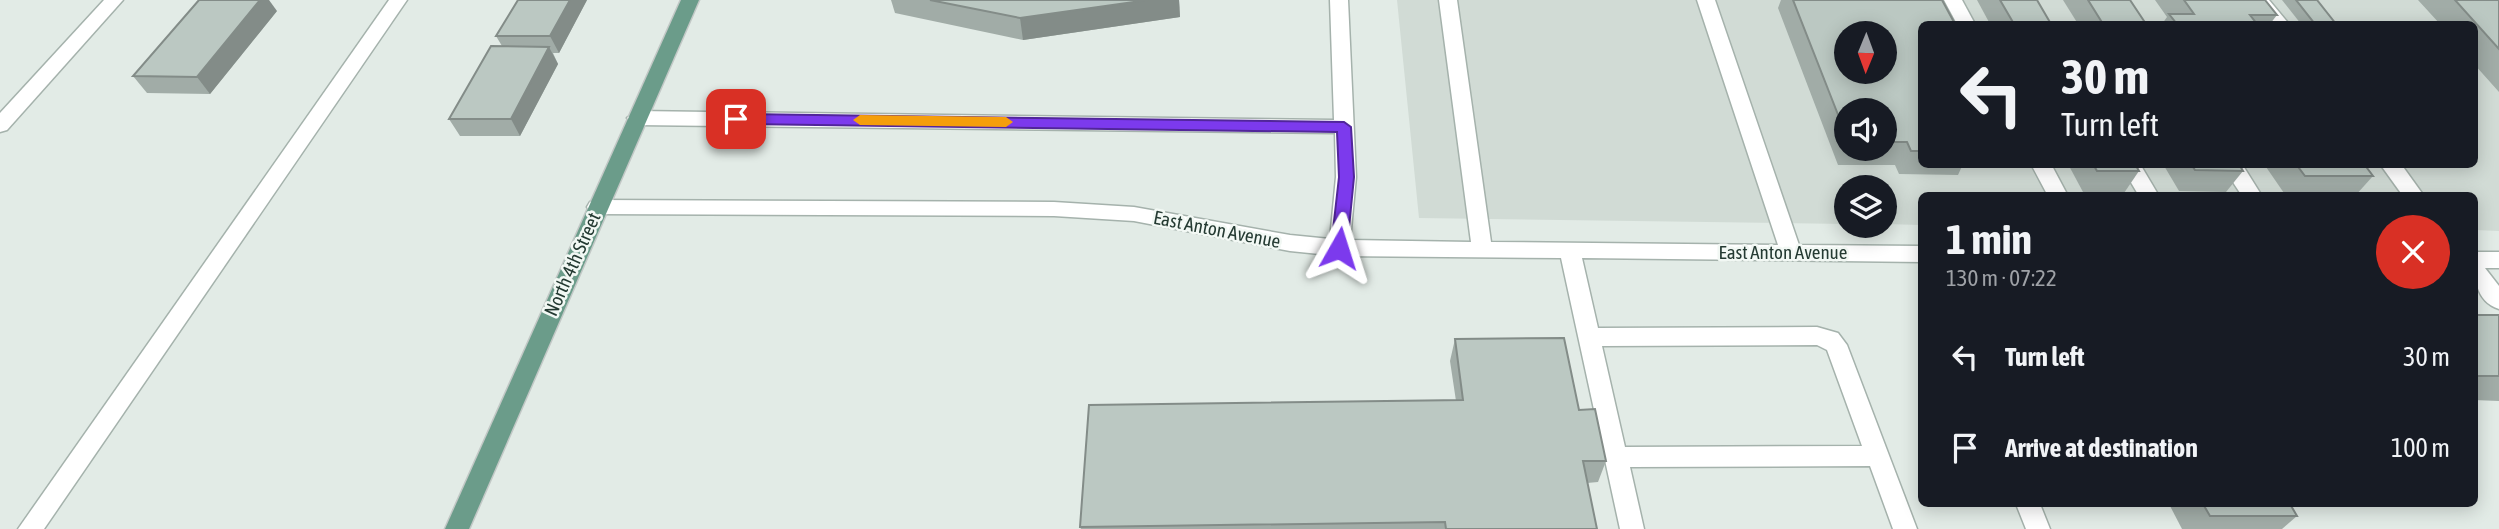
<!DOCTYPE html>
<meta charset="utf-8">
<style>
:root{--surface:#171b24;--page:#242831;--text:#f1f3f6;--muted:#9ea1a6}
body{margin:0;font-family:"Asap Condensed",sans-serif;background:var(--page);color:var(--text);height:100vh;display:flex;flex-direction:column;font-size:26px;white-space:nowrap}
*{box-sizing:border-box;margin:0}
p{font-size:23px;color:var(--muted)}
.icon{flex:none;width:38px;height:38px;fill:none;stroke:currentColor;stroke-width:2;stroke-linecap:round;stroke-linejoin:round}
.map{position:relative;flex:1;overflow:hidden}
.sheet{position:absolute;left:1918px;top:192px;width:560px;height:315px;display:flex;flex-direction:column;background:var(--surface);border-radius:10px;box-shadow:0 4px 18px #0003}
.sheet>*{flex:none}
.banner{position:absolute;left:1918px;top:21px;width:560px;height:147px;border-radius:10px;box-shadow:0 4px 18px #0003;background:#171b24;color:var(--text);overflow:hidden}
.needle{width:46px;rotate:181deg}
.controls{position:absolute;left:1834px;top:21px;display:grid;gap:14px}
.controls a{display:grid;place-items:center;width:63px;height:63px;border-radius:50%;background:var(--surface);box-shadow:0 4px 18px #0003;font-size:35px}
.pin{position:absolute;display:grid;place-items:center;width:60px;height:60px;color:#fff;margin:-30px;border-radius:14px;box-shadow:0 4px 10px #0006}
.me{position:absolute;width:77px;margin:-38px;rotate:6deg;stroke-linejoin:round;filter:drop-shadow(0 0 5px #0008)}
.turn{display:flex;align-items:center;gap:24px;height:147px;padding:0 28px;font-size:32px}
.turn .icon{width:91px;height:91px;stroke-width:2.5}
.turn b{display:block;font-size:49px;line-height:60px}
.round{display:grid;place-items:center;flex:none;width:74px;height:74px;border-radius:37px;background:var(--page)}
.summary{display:flex;align-items:center;justify-content:space-between;height:119px;padding:0 28px}
h1{font-size:42px;font-weight:700;line-height:52px}
ul{padding:0;list-style:none}
li{display:flex;align-items:center;gap:21px;height:91px;padding:0 28px}
li div{flex:1}
li b{display:block;font-size:26px}
li em{font-style:normal}
.map>svg:first-child{display:block}
.built{fill:#d1dbd5;fill-rule:evenodd}
.lines{fill:none;stroke-linecap:round;stroke-linejoin:round}
.minor-casing{stroke:#a5b2ac;stroke-width:3}
.major-casing{stroke:#c2c8c6;stroke-width:3}
.minor{fill:#fff;fill-rule:evenodd}
.major{fill:#6b9c8a;fill-rule:evenodd}
.wall{fill:#a1aca7;fill-rule:evenodd}
.shaded-wall{fill:#838c88}
.building{fill:#bbc8c2;stroke:#838c88;stroke-width:2;fill-rule:evenodd}
.route{fill:#7c3aed;stroke:#51269a;stroke-width:2}
.slow{fill:#f59e0b}
.labels{text-anchor:middle;stroke-width:5;stroke-linejoin:round;paint-order:stroke}
.street-label{font-size:19px;fill:#243a32;stroke:#f2f8f4}
</style>
<div class="map">
<svg width="2499" height="529" viewBox="0 0 2499 529">
<rect width="100%" height="100%" fill="#e2ebe6"/>
<path class="built" d="M 1397,0 L 2499,0 L 2499,231 L 2475,230 L 2474,196 L 1922,196 L 1921,225 L 1885,224 L 1885,187 L 1846,187 L 1846,224 L 1419,218 ZM 1922,24 L 2474,24 L 2474,164 L 1922,164 ZM 1846,33 L 1885,33 L 1885,72 L 1846,72 ZM 1846,110 L 1885,110 L 1885,149 L 1846,149 Z"/>
<g class="lines">
<g class="minor-casing">
<g id="minor">
<polygon points="104,0 123,0 7,130 0,132 0,113"/>
<polygon points="389,0 407,0 44,529 18,529"/>
<path d="M 1330,0 L 1348,0 L 1356,177 L 1350,240 L 1471,242 L 1439,0 L 1457,0 L 1491,242 L 1778,245 L 1697,0 L 1715,0 L 1799,245 L 1922,246 L 1922,262 L 1582,258 L 1598,328 L 1817,327 L 1838,333 L 1847,345 L 1917,529 L 1893,529 L 1870,466 L 1630,467 L 1644,529 L 1620,529 L 1561,258 L 1339,256 L 1290,251 L 1134,221 L 1054,216 L 597,214 L 590,212 L 587,207 L 590,202 L 597,200 L 1054,202 L 1134,207 L 1290,235 L 1330,239 L 1336,177 L 1335,133 L 637,125 L 627,118 L 637,111 L 1334,120 ZM 1817,345 L 1827,350 L 1862,446 L 1625,447 L 1602,346 Z"/>
<polygon points="1944,0 1962,0 1975,24 1957,24"/>
<polygon points="2251,0 2269,0 2289,24 2271,24"/>
<polygon points="2031,164 2051,164 2068,196 2048,196"/>
<polygon points="2120,164 2140,164 2159,196 2139,196"/>
<polygon points="2221,164 2242,164 2262,196 2242,196"/>
<polygon points="2380,164 2401,164 2424,196 2403,196"/>
<path d="M 2474,252 L 2499,252 L 2499,268 L 2485,268 L 2499,286 L 2499,309 C 2474,301 2474,274 2474,252 Z"/>
<polygon points="2016,504 2040,504 2050,529 2026,529"/>
</g>
</g>
<g class="major-casing">
<polygon id="major" points="681,0 699,0 469,529 445,529"/>
</g>
<use href="#minor" class="minor"/>
<use href="#major" class="major"/>
</g>
<g class="wall">
<polygon points="587,0 559,53 553,53 558,64 520,136 460,136 449,119 502,46 496,36"/>
<polygon points="891,0 1179,0 1180,17 1023,40 895,13"/>
<path d="M 1781,0 L 1942,0 L 1922,24 L 1922,164 L 1963,164 L 1958,175 L 1899,174 L 1895,165 L 1838,165 L 1778,8 ZM 1846,110 L 1885,110 L 1885,149 L 1846,149 Z"/>
<polygon points="1977,0 2037,0 2051,24 1990,24"/>
<polygon points="2063,0 2130,0 2146,24 2078,24"/>
<polygon points="2155,0 2265,0 2277,15 2270,24 2162,24 2167,17"/>
<polygon points="2282,0 2317,0 2336,24 2301,24"/>
<polygon points="2418,0 2499,0 2499,92 2474,64 2474,24 2440,24"/>
<polygon points="277,11 210,94 147,93 133,76"/>
<polygon points="2068,164 2135,164 2139,171 2124,193 2083,192"/>
<polygon points="2163,164 2239,164 2243,171 2226,192 2179,191"/>
<polygon points="2264,164 2364,164 2373,176 2355,196 2286,196"/>
<polygon points="2474,315 2499,315 2499,401 2474,400"/>
<polygon points="1455,339 1579,410 1606,461 1598,482 1587,483 1597,529 1081,529 1080,527 1456,401 1450,361"/>
<polygon points="2169,504 2290,504 2297,516 2282,529 2182,529"/>
</g>
<g class="shaded-wall">
<polygon points="260,0 269,0 277,11 210,94 197,77"/>
<polygon points="570,0 587,0 559,53 550,36"/>
<polygon points="1148,0 1179,0 1180,17 1023,40 1020,18"/>
<polygon points="549,47 558,64 520,136 511,119"/>
</g>
<g class="building">
<polygon points="199,0 260,0 197,77 133,76"/>
<polygon points="518,0 570,0 550,36 496,36"/>
<polygon points="930,0 1148,0 1020,18"/>
<path d="M 1793,0 L 1942,0 L 1955,24 L 1922,24 L 1922,151 L 1911,151 L 1907,142 L 1885,142 L 1885,110 L 1846,110 L 1846,135 ZM 1846,33 L 1885,33 L 1885,72 L 1846,72 Z"/>
<polygon points="2000,0 2037,0 2051,24 2014,24"/>
<polygon points="2088,0 2130,0 2146,24 2103,24"/>
<polygon points="2184,0 2265,0 2277,15 2250,15 2257,24 2177,24 2169,14 2194,14"/>
<polygon points="2296,0 2317,0 2336,24 2315,24"/>
<polygon points="2455,0 2499,0 2499,49"/>
<polygon points="491,46 549,47 511,119 449,119"/>
<polygon points="2093,164 2135,164 2139,171 2097,171"/>
<polygon points="2191,164 2239,164 2243,171 2195,170"/>
<polygon points="2296,164 2364,164 2373,176 2305,176"/>
<rect x="2474" y="315" width="25" height="61"/>
<polygon points="1564,338 1579,410 1595,409 1606,461 1583,461 1597,529 1446,529 1445,522 1080,527 1089,405 1463,400 1455,339"/>
<polygon points="2203,504 2290,504 2297,516 2210,516"/>
</g>
<polygon class="route" points="736,114 1344,122 1351,127 1354,177 1347,248 1339,254 1331,248 1339,177 1337,132 736,124 729,119"/>
<polygon class="slow" points="860,115 1006,117 1013,122 1006,127 860,125 853,120"/>
<g class="labels">
<g class="street-label">
<text transform="translate(1217 229) rotate(11)" y="7">East Anton Avenue</text>
<text x="1783" y="259">East Anton Avenue</text>
<text transform="translate(572 264) rotate(-66)" y="7">North 4th Street</text>
</g>
</g>
</svg>
<div class="controls">
<a><svg class="needle" viewBox="-14 -14 28 28"><path d="M0-13l5 13h-10z" fill="#e53935"/><path d="M0 13l5-13h-10z" fill="#9ea1a6"/></svg></a>
<a><svg class="icon" aria-label="sound" viewBox="0 0 24 24"><path d="M4 9h4l5-4v14l-5-4H4zM17 9q2 3 0 6"/></svg></a>
<a><svg class="icon" aria-label="layers" viewBox="0 0 24 24"><path d="M12 4l9 5-9 5-9-5zM3 14l9 5 9-5"/></svg></a>
</div>
<div class="pin" style="left:736px;top:119px;background:#d93025"><svg class="icon" aria-label="arrive" viewBox="0 0 24 24"><path d="M6 21V4h12l-3 4 3 4H6"/></svg></div>
<svg class="me" style="left:1339px;top:248px" viewBox="-20 -20 40 40"><path d="M0-17L14 15 0 8-14 15z" fill="#7c3aed" stroke="#fff" stroke-width="4"/></svg>
<div class="banner">
<div class="turn"><svg class="icon" aria-label="left" viewBox="0 0 24 24"><path d="M17 20v-9H6M10 6l-5 5 5 5"/></svg><div><b>30 m</b>Turn left</div></div>
</div>
<section class="sheet">
<div class="summary"><div><h1>1 min</h1><p>130 m · 07:22</p></div><a class="round" style="background:#d93025;color:#fff"><svg class="icon" aria-label="close" viewBox="0 0 24 24"><path d="M6 6l12 12M18 6L6 18"/></svg></a></div>
<ul>
<li><svg class="icon" aria-label="left" viewBox="0 0 24 24"><path d="M17 20v-9H6M10 6l-5 5 5 5"/></svg><div><b>Turn left</b></div><em>30 m</em></li>
<li><svg class="icon" aria-label="arrive" viewBox="0 0 24 24"><path d="M6 21V4h12l-3 4 3 4H6"/></svg><div><b>Arrive at destination</b></div><em>100 m</em></li>
</ul>
</section>
</div>
